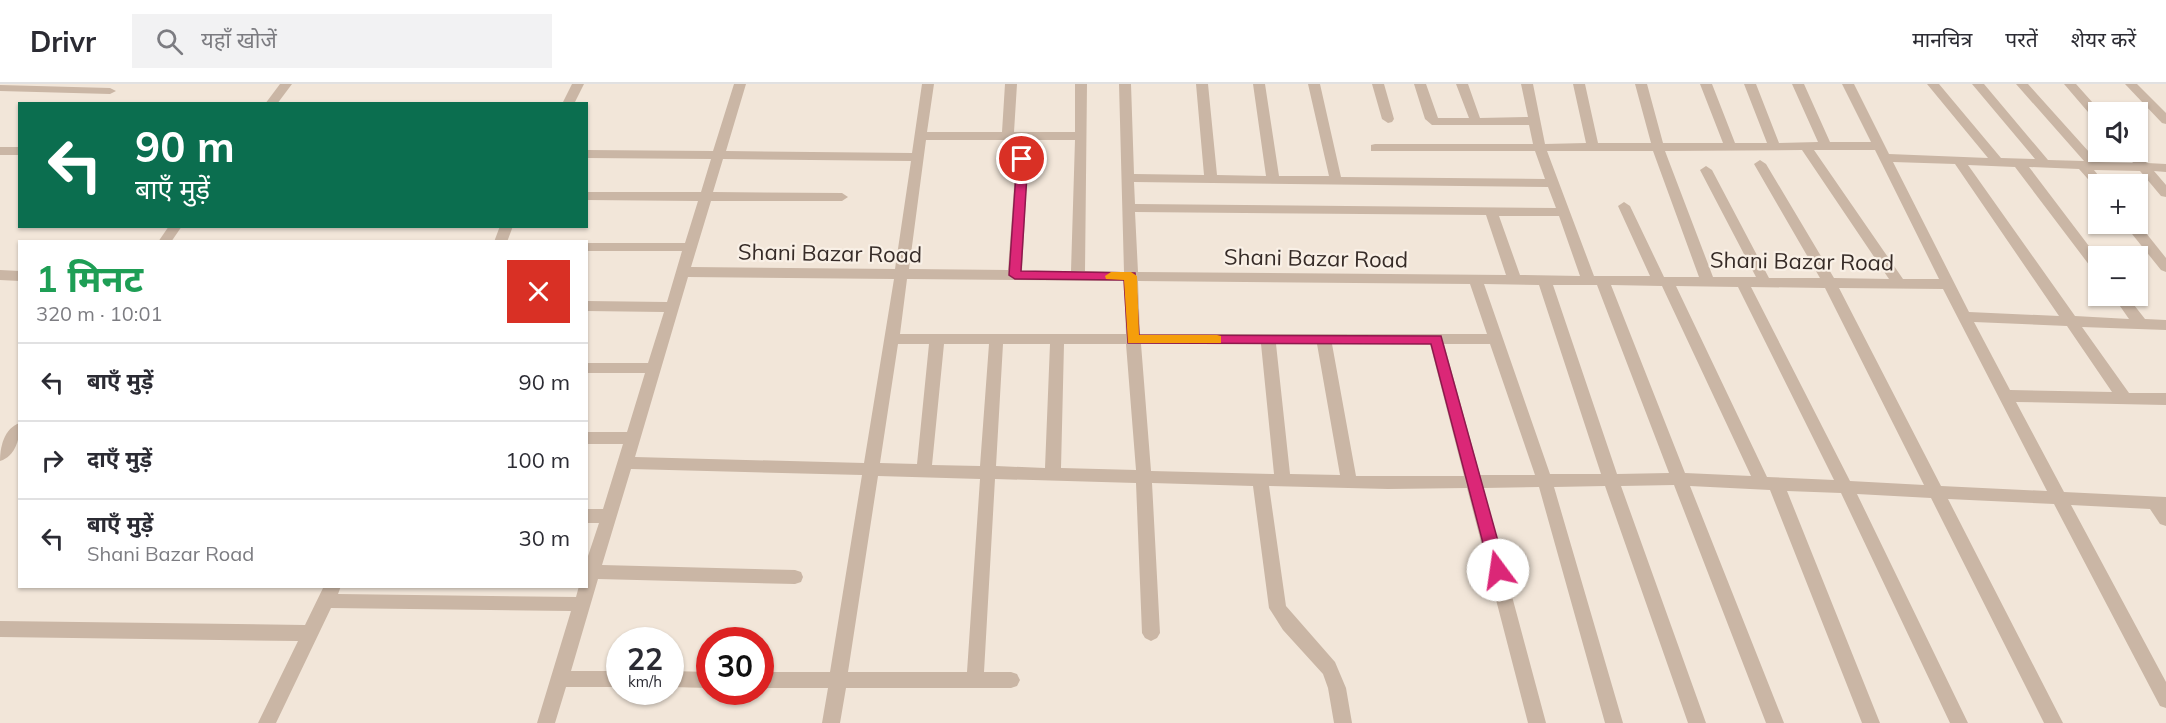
<!DOCTYPE html>
<html lang="hi">
<meta charset="utf-8">
<style>
:root{--surface:#fff;--page:#f2f2f3;--text:#2b2b33;--muted:#7c7c81;--line:#e1e1e2}
body{margin:0;font-family:Mulish,"Noto Sans Devanagari",sans-serif;background:var(--page);color:var(--text);height:100vh;display:flex;flex-direction:column;font-size:22px;white-space:nowrap}
*{box-sizing:border-box;margin:0}
p{font-size:20px;color:var(--muted)}
.icon{flex:none;width:33px;height:33px;fill:none;stroke:currentColor;stroke-width:2;stroke-linecap:round;stroke-linejoin:round}
.map{position:relative;flex:1;overflow:hidden}
.details{position:absolute;left:18px;top:156px;width:570px;height:348px;display:flex;flex-direction:column;background:var(--surface);border-radius:0px;box-shadow:0 2px 4px #0004}
.details>*{flex:none}
.hud{position:absolute;left:18px;top:18px;width:570px;height:126px;border-radius:0px;box-shadow:0 2px 4px #0004;background:#0b6e4f;color:#fff;overflow:hidden}
.fabs{position:absolute;left:2088px;top:18px;display:grid;gap:12px}
.fabs a{display:grid;place-items:center;width:60px;height:60px;border-radius:0px;background:var(--surface);box-shadow:0 2px 4px #0004;font-size:30px}
.speed{position:absolute;left:606px;top:543px;display:flex;gap:12px;font-size:30px;font-weight:700;text-align:center}
.speed>*{display:grid;place-content:center;width:78px;height:78px;border-radius:50%;background:var(--surface);box-shadow:0 2px 4px #0004;line-height:1}
.speed small{font-size:15px;font-weight:400}
.speed .limit{border:9px solid #d22;background:#fff;color:#111}
.pin{position:absolute;display:grid;place-items:center;width:51px;height:51px;color:#fff;margin:-26px;border:3px solid #fff;border-radius:50%;box-shadow:0 2px 6px #0007}
.me{position:absolute;width:66px;margin:-33px;rotate:346deg;stroke-linejoin:round;filter:drop-shadow(0 0 4px #0008)}
.turn{display:flex;align-items:center;gap:21px;height:126px;padding:0 18px;font-size:27px}
.turn .icon{width:78px;height:78px;stroke-width:2.5}
.turn b{display:block;font-size:42px;line-height:51px}
.round{display:grid;place-items:center;flex:none;width:63px;height:63px;border-radius:0px;background:var(--page)}
.summary{display:flex;align-items:center;justify-content:space-between;height:102px;padding:0 18px}
h1{font-size:36px;font-weight:700;line-height:45px;color:#1e9e55}
ul{padding:0;list-style:none}
li{display:flex;align-items:center;gap:18px;height:78px;padding:0 18px;border-top:2px solid var(--line)}
li div{flex:1}
li b{display:block;font-size:22px}
li em{font-style:normal}
header{display:flex;align-items:center;gap:36px;box-sizing:border-box;height:84px;padding:0 30px;background:var(--surface);border-bottom:2px solid var(--line)}
header strong{font-size:28px}
nav{display:flex;gap:33px;margin-inline-start:auto;font-size:21px}
.search{width:420px;height:54px;background:var(--page);display:flex;align-items:center;gap:15px;box-sizing:border-box;padding:0 21px;border-radius:0px;color:var(--muted);font-size:22px}
.map>svg:first-child{display:block}
.lines{fill:none;stroke-linecap:round;stroke-linejoin:round}
.minor{fill:#cab6a5;fill-rule:evenodd}
.route{fill:#db2777;stroke:#8e194d;stroke-width:1.5}
.slow{fill:#f59e0b}
.labels{text-anchor:middle;stroke-width:4.5;stroke-linejoin:round;paint-order:stroke}
.street-label{font-size:22px;fill:#362b27;stroke:#f9f0e6}
</style>
<header>
<strong>Drivr</strong>
<div class="search"><svg class="icon" aria-label="search" viewBox="0 0 24 24"><circle cx="10" cy="10" r="6"/><path d="M15 15l6 6"/></svg>यहाँ खोजें</div>
<nav><a>मानचित्र</a><a>परतें</a><a>शेयर करें</a></nav>
</header>
<div class="map">
<svg width="2166" height="639" viewBox="0 0 2166 639">
<rect width="100%" height="100%" fill="#f2e6d9"/>
<g class="lines">
<g class="minor">
<polygon points="280,0 292,0 277,20 265,20"/>
<polygon points="572,0 584,0 574,20 562,20"/>
<path d="M 734,0 L 746,0 L 726,67 L 912,69 L 922,0 L 934,0 L 927,48 L 1002,48 L 1005,0 L 1017,0 L 1014,48 L 1075,48 L 1075,0 L 1087,0 L 1085,187 L 1124,188 L 1119,0 L 1131,0 L 1134,90 L 1204,91 L 1196,0 L 1208,0 L 1217,91 L 1266,92 L 1253,0 L 1265,0 L 1279,92 L 1329,92 L 1308,0 L 1320,0 L 1341,93 L 1545,95 L 1535,67 L 1371,67 L 1371,61 L 1375,60 L 1533,60 L 1529,41 L 1432,41 L 1425,35 L 1414,0 L 1426,0 L 1438,34 L 1469,34 L 1456,0 L 1468,0 L 1480,34 L 1528,33 L 1521,0 L 1533,0 L 1545,60 L 1586,59 L 1573,0 L 1585,0 L 1598,59 L 1651,59 L 1635,0 L 1647,0 L 1663,59 L 1723,59 L 1700,0 L 1712,0 L 1735,59 L 1767,59 L 1744,0 L 1756,0 L 1779,59 L 1818,58 L 1792,0 L 1804,0 L 1830,58 L 1871,58 L 1842,0 L 1854,0 L 1889,70 L 1988,74 L 1927,0 L 1939,0 L 2001,74 L 2035,75 L 1972,0 L 1984,0 L 2048,76 L 2084,77 L 2016,0 L 2028,0 L 2098,78 L 2133,79 L 2124,68 L 2136,68 L 2147,79 L 2166,80 L 2166,88 L 2154,87 L 2166,101 L 2166,113 L 2161,112 L 2140,87 L 2094,86 L 2105,100 L 2098,100 L 2098,104 L 2095,103 L 2079,85 L 2029,83 L 2098,174 L 2098,188 L 2093,186 L 2015,83 L 1968,81 L 2075,232 L 2129,235 L 2113,212 L 2127,212 L 2145,235 L 2166,236 L 2166,246 L 2082,243 L 2129,309 L 2166,309 L 2166,321 L 2016,318 L 2064,408 L 2166,413 L 2166,442 L 2160,440 L 2150,425 L 2071,421 L 2166,598 L 2166,624 L 2160,622 L 2054,420 L 1948,415 L 2063,639 L 2044,639 L 1931,414 L 1857,410 L 1968,639 L 1950,639 L 1841,409 L 1787,407 L 1880,639 L 1862,639 L 1770,406 L 1690,402 L 1784,639 L 1766,639 L 1674,401 L 1621,402 L 1706,639 L 1688,639 L 1605,402 L 1554,403 L 1623,639 L 1605,639 L 1539,403 L 1483,404 L 1546,639 L 1528,639 L 1467,404 L 1388,405 L 1269,402 L 1286,522 L 1335,578 L 1346,604 L 1352,639 L 1334,639 L 1328,604 L 1323,590 L 1283,546 L 1269,524 L 1253,402 L 1152,399 L 1160,549 L 1157,554 L 1151,557 L 1145,554 L 1142,549 L 1136,399 L 995,395 L 984,588 L 1011,588 L 1017,590 L 1020,596 L 1017,602 L 1011,604 L 846,604 L 840,639 L 822,639 L 828,604 L 760,604 L 760,588 L 830,588 L 862,391 L 631,385 L 602,481 L 795,486 L 801,488 L 803,493 L 801,498 L 795,500 L 598,495 L 571,587 L 620,587 L 620,603 L 566,603 L 555,639 L 537,639 L 571,527 L 331,524 L 276,639 L 258,639 L 298,557 L 0,553 L 0,537 L 305,541 L 324,502 L 341,502 L 338,510 L 576,513 L 579,502 L 586,502 L 586,478 L 599,439 L 586,439 L 586,425 L 603,425 L 623,360 L 586,360 L 586,348 L 627,348 L 645,289 L 586,289 L 586,279 L 648,279 L 664,228 L 586,227 L 586,217 L 667,218 L 682,167 L 586,167 L 586,159 L 685,159 L 698,117 L 586,116 L 586,108 L 701,108 L 711,75 L 586,74 L 586,66 L 713,67 ZM 926,56 L 1075,56 L 1071,187 L 1022,187 L 1028,75 L 1022,71 L 1016,75 L 1008,186 L 909,185 ZM 1802,66 L 1889,195 L 1834,194 L 1766,80 L 1760,76 L 1754,80 L 1820,194 L 1769,194 L 1712,86 L 1706,82 L 1700,86 L 1756,193 L 1713,193 L 1665,67 ZM 1814,66 L 1875,66 L 1939,195 L 1903,195 ZM 1547,67 L 1653,67 L 1699,193 L 1664,193 L 1630,122 L 1624,118 L 1618,122 L 1650,192 L 1594,192 ZM 723,75 L 911,77 L 895,185 L 691,183 L 711,117 L 842,117 L 848,113 L 842,109 L 713,108 ZM 1893,78 L 1955,80 L 2059,232 L 1969,228 ZM 1134,98 L 1548,103 L 1556,124 L 1135,120 ZM 1135,128 L 1486,131 L 1506,191 L 1138,188 ZM 1499,132 L 1559,132 L 1580,192 L 1520,191 ZM 688,193 L 894,195 L 864,379 L 635,373 ZM 907,195 L 1124,197 L 1126,250 L 900,250 ZM 1138,197 L 1470,200 L 1487,250 L 1140,250 ZM 1484,200 L 1539,201 L 1601,390 L 1550,390 ZM 1553,201 L 1597,201 L 1669,389 L 1617,390 ZM 1611,201 L 1662,202 L 1751,392 L 1685,389 ZM 1676,202 L 1738,203 L 1834,396 L 1767,393 ZM 1751,203 L 1825,204 L 1924,401 L 1850,397 ZM 1839,204 L 1943,205 L 2047,407 L 1941,402 ZM 1974,238 L 2067,242 L 2112,308 L 2010,306 ZM 898,260 L 929,260 L 917,380 L 880,379 ZM 944,260 L 989,260 L 980,382 L 932,381 ZM 1003,260 L 1050,260 L 1045,384 L 996,382 ZM 1064,260 L 1126,260 L 1136,386 L 1061,384 ZM 1141,260 L 1261,260 L 1274,390 L 1151,387 ZM 1276,260 L 1317,260 L 1340,391 L 1290,390 ZM 1332,260 L 1430,260 L 1464,392 L 1356,392 ZM 1444,260 L 1490,260 L 1535,391 L 1480,391 ZM 878,392 L 980,395 L 967,588 L 848,588 Z"/>
<polygon points="1372,0 1384,0 1394,35 1392,38 1388,39 1382,35"/>
<polygon points="2064,0 2076,0 2101,28 2098,28 2098,35 2094,35"/>
<polygon points="2125,0 2137,0 2166,29 2166,40 2162,39"/>
<polygon points="0,1 110,4 116,7 110,10 0,7"/>
<rect x="0" y="63" width="20" height="8"/>
<polygon points="2138,139 2166,174 2166,188 2161,186 2124,140"/>
<polygon points="169,142 182,142 171,158 158,158"/>
<polygon points="500,142 513,142 507,158 494,158"/>
<polygon points="0,186 20,187 20,197 0,196"/>
<path d="M 20,339 C 20,354 16,372 0,377 C 0,363 4,344 20,339 Z"/>
<polygon points="670,587 710,588 710,604 670,603"/>
</g>
</g>
<polygon class="route" points="1022,72 1028,75 1021,187 1135,189 1139,251 1441,252 1506,486 1503,491 1492,491 1490,486 1431,260 1128,259 1124,196 1015,195 1009,191 1017,75"/>
<polygon class="slow" points="1111,188 1131,188 1137,192 1139,251 1217,251 1221,252 1221,259 1128,259 1124,196 1106,195 1105,192"/>
<g class="labels">
<g class="street-label">
<text transform="translate(830 169) rotate(1)" y="8">Shani Bazar Road</text>
<text transform="translate(1316 174) rotate(1)" y="8">Shani Bazar Road</text>
<text transform="translate(1802 177) rotate(1)" y="8">Shani Bazar Road</text>
</g>
</g>
</svg>
<div class="fabs">
<a><svg class="icon" aria-label="sound" viewBox="0 0 24 24"><path d="M4 9h4l5-4v14l-5-4H4zM17 9q2 3 0 6"/></svg></a>
<a>+</a>
<a>−</a>
</div>
<div class="speed"><div>22<small>km/h</small></div><div class="limit">30</div></div>
<div class="pin" style="left:1022px;top:75px;background:#d93025"><svg class="icon" aria-label="arrive" viewBox="0 0 24 24"><path d="M6 21V4h12l-3 4 3 4H6"/></svg></div>
<svg class="me" style="left:1498px;top:486px" viewBox="-20 -20 40 40"><circle r="19" fill="#fff"/><path d="M0-13L10 11 0 6-10 11z" fill="#db2777"/></svg>
<div class="hud">
<div class="turn"><svg class="icon" aria-label="left" viewBox="0 0 24 24"><path d="M17 20v-9H6M10 6l-5 5 5 5"/></svg><div><b>90 m</b>बाएँ मुड़ें</div></div>
</div>
<section class="details">
<div class="summary"><div><h1>1 मिनट</h1><p>320 m · 10:01</p></div><a class="round" style="background:#d93025;color:#fff"><svg class="icon" aria-label="close" viewBox="0 0 24 24"><path d="M6 6l12 12M18 6L6 18"/></svg></a></div>
<ul>
<li><svg class="icon" aria-label="left" viewBox="0 0 24 24"><path d="M17 20v-9H6M10 6l-5 5 5 5"/></svg><div><b>बाएँ मुड़ें</b></div><em>90 m</em></li>
<li><svg class="icon" aria-label="right" viewBox="0 0 24 24"><path d="M7 20v-9h11M14 6l5 5-5 5"/></svg><div><b>दाएँ मुड़ें</b></div><em>100 m</em></li>
<li><svg class="icon" aria-label="left" viewBox="0 0 24 24"><path d="M17 20v-9H6M10 6l-5 5 5 5"/></svg><div><b>बाएँ मुड़ें</b><p>Shani Bazar Road</p></div><em>30 m</em></li>
</ul>
</section>
</div>
